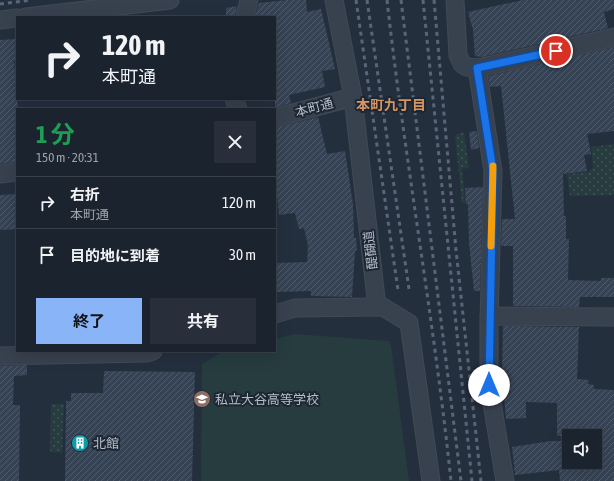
<!DOCTYPE html>
<html lang="ja">
<meta charset="utf-8">
<style>
:root{--surface:#1b232e;--page:#282f3a;--text:#f1f3f6;--muted:#a0a4aa;--line:#39404a;--accent:#8ab4f8}
body{margin:0;font-family:"Asap Condensed","Noto Sans JP",sans-serif;background:var(--page);color:var(--text);height:100vh;display:flex;flex-direction:column;font-size:15px;white-space:nowrap}
*{box-sizing:border-box;margin:0}
p{font-size:13px;color:var(--muted)}
.icon{flex:none;width:22px;height:22px;fill:none;stroke:currentColor;stroke-width:2;stroke-linecap:round;stroke-linejoin:round}
.map{position:relative;flex:1;overflow:hidden}
.side{position:absolute;left:16px;top:108px;width:260px;height:244px;display:flex;flex-direction:column;background:var(--surface);border-radius:0px;box-shadow:0 4px 16px #0002,0 0 0 1px var(--line)}
.side>*{flex:none}
.guide{position:absolute;left:16px;top:16px;width:260px;height:84px;border-radius:0px;box-shadow:0 4px 16px #0002,0 0 0 1px var(--line);background:#1b232e;color:var(--text);overflow:hidden}
.tools{position:absolute;left:562px;top:429px;display:grid;gap:8px}
.tools a{display:grid;place-items:center;width:40px;height:40px;border-radius:0px;background:var(--surface);box-shadow:0 4px 16px #0002,0 0 0 1px var(--line);font-size:20px}
.pin{position:absolute;display:grid;place-items:center;width:34px;height:34px;color:#fff;margin:-17px;border:2px solid #fff;border-radius:50%;box-shadow:0 1px 4px #0007}
.me{position:absolute;width:44px;margin:-22px;rotate:0deg;stroke-linejoin:round;filter:drop-shadow(0 0 3px #0008)}
.turn{display:flex;align-items:center;gap:14px;height:84px;padding:0 20px;font-size:18px}
.turn .icon{width:52px;height:52px;stroke-width:2.5}
.turn b{display:block;font-size:28px;line-height:34px}
.round{display:grid;place-items:center;flex:none;width:42px;height:42px;border-radius:0px;background:var(--page)}
.overview{display:flex;align-items:center;justify-content:space-between;height:68px;padding:0 20px}
h1{font-size:24px;font-weight:700;line-height:30px;color:#1e9e55}
.cta{display:flex;gap:8px;margin-top:auto;padding:8px 20px}
.cta a{flex:1;height:46px;border-radius:0px;background:var(--accent);color:#111;font-size:16px;font-weight:700;line-height:46px;text-align:center}
.cta a+a{background:var(--page);color:var(--text)}
ul{padding:0;list-style:none}
li{display:flex;align-items:center;gap:12px;height:52px;padding:0 20px;border-top:1px solid var(--line)}
li div{flex:1}
li b{display:block;font-size:15px}
li em{font-style:normal}
.map>svg:first-child{display:block}
.green{fill:url(#green-dots)}
.pitch{fill:#263c3f}
.building{fill:url(#building-hatch)}
.lines{fill:none;stroke-linecap:round;stroke-linejoin:round}
.minor-casing{stroke:#414a57;stroke-width:19}
.minor{stroke:#38414e;stroke-width:17}
.rail{stroke:#5a6575;stroke-width:3;stroke-dasharray:4 4;stroke-linecap:butt}
.route-casing{stroke:#114b97;stroke-width:10}
.route{stroke:#1a73e8;stroke-width:7}
.slow{stroke:#f59e0b;stroke-width:7}
.labels{text-anchor:middle;stroke-width:4;stroke-linejoin:round;paint-order:stroke}
.street-label{font-size:13px;fill:#b4bcc9;stroke:#1d2633}
.poi-label{font-size:13px;fill:#b4bcc9;stroke:#1d2633;text-anchor:start}
.neighbourhood-label{font-size:14px;font-weight:bold;fill:#d59563;stroke:#1d2633}
</style>
<div class="map">
<svg width="614" height="481" viewBox="0 0 614 481">
<defs>
<pattern id="green-dots" width="8" height="8" patternUnits="userSpaceOnUse"><rect width="8" height="8" fill="#263c3f"/><path d="M2 2h.1M6 6h.1" fill="none" stroke="#435659" stroke-width="1.8" stroke-linecap="round"/></pattern>
<pattern id="building-hatch" width="6" height="6" patternUnits="userSpaceOnUse"><rect width="6" height="6" fill="#364354"/><path d="M-1 1l2-2M0 6l6-6M5 7l2-2" fill="none" stroke="#515c6b"/></pattern>
</defs>
<rect width="100%" height="100%" fill="#242f3e"/>
<g class="green">
<polygon points="464,132 469,168 462,169 465,203 462,203 455,135"/>
<polygon points="614,144 614,195 570,196 567,174 588,172 593,168 591,147"/>
<polygon points="51,404 64,404 62,453 50,452"/>
</g>
<polygon class="pitch" points="295,334 389,341 391,345 409,481 201,481 202,364 224,351 275,351 275,339"/>
<g class="building">
<polygon points="287,0 306,0 307,12 321,9 335,69 322,71 325,87 289,95 291,103 275,108 275,17 255,17 259,3"/>
<polygon points="523,0 614,0 614,9 604,12 608,28 499,53 482,57 475,56 473,30 468,12"/>
<polygon points="237,6 235,17 226,17 226,8"/>
<polygon points="16,39 17,60 14,61 18,109 17,162 0,164 0,40"/>
<polygon points="614,47 614,131 587,134 591,154 584,155 587,171 563,174 564,216 566,216 566,239 569,239 568,280 601,281 601,278 614,278 614,297 580,297 579,307 513,306 513,246 501,246 502,219 515,219 501,86 490,87 488,76"/>
<polygon points="318,117 327,154 345,151 353,204 354,238 356,238 357,250 355,251 352,297 311,296 311,291 277,292 275,263 307,262 308,246 304,228 299,229 295,213 279,215 276,186 275,186 275,128"/>
<polygon points="477,131 479,148 471,150 469,132"/>
<polygon points="483,187 480,291 474,291 469,243 468,204 466,204 465,188"/>
<polygon points="17,194 17,229 0,230 0,195"/>
<polygon points="503,326 579,327 577,379 589,380 588,384 594,385 594,389 614,390 614,481 560,481 559,470 515,475 512,447 551,441 569,441 569,462 597,462 596,436 557,436 557,403 526,402 526,418 506,419 502,370"/>
<polygon points="27,365 27,375 14,376 13,405 20,405 19,481 0,481 0,366"/>
<polygon points="104,371 195,372 192,481 65,481 66,401 71,401 71,393 103,393"/>
</g>
<g class="lines">
<g class="minor-casing">
<g id="minor">
<polyline points="334,0 353,97 377,307 383,307 409,323 431,481"/>
<polyline points="455,0 458,55 462,64 467,67 477,68 501,63 614,37"/>
<polyline points="26,17 170,0"/>
<polyline points="245,17 249,0"/>
<polyline points="0,20 17,18"/>
<polyline points="477,68 493,171 489,322 489,385 505,481"/>
<polyline points="234,99 238,109"/>
<polyline points="275,118 353,97"/>
<polyline points="0,174 17,172"/>
<polyline points="275,314 295,308 377,307"/>
<polyline points="489,316 614,317"/>
<polyline points="0,356 147,353 153,351"/>
</g>
</g>
<use href="#minor" class="minor"/>
<g class="rail">
<polyline points="356,0 398,290"/>
<polyline points="367,0 409,289"/>
<path d="M 387,0 C 405,161 434,320 451,481"/>
<polyline points="401,0 461,481"/>
<polyline points="423,0 472,481"/>
<polyline points="434,0 456,250 481,481"/>
<polyline points="0,4 31,0"/>
</g>
</g>
<g class="lines">
<g class="route-casing">
<polyline id="route" points="489,385 493,171 477,68 556,51"/>
</g>
<use href="#route" class="route"/>
<polyline class="slow" points="491,246 493,166"/>
</g>
<defs>
<g id="school-disc" transform="scale(0.9)"><circle r="9.5" fill="#8d6e63" stroke="#1d2633"/><path d="M0-5L7-2L0 1L-7-2ZM-4 1L0 2.5L4 1V4Q0 6-4 4Z" fill="#fff"/></g>
<g id="building-disc" transform="scale(0.9)"><circle r="9.5" fill="#0f9aa8" stroke="#1d2633"/><path d="M-4-6H4V6H1V3H-1V6H-4ZM-2.5-4.3h1.7v1.8h-1.7ZM.8-4.3h1.7v1.8H.8ZM-2.5-1h1.7V.8h-1.7ZM.8-1h1.7V.8H.8Z" fill="#fff"/></g>
</defs>
<g fill-rule="evenodd">
<use href="#school-disc" x="202" y="399"/>
<use href="#building-disc" x="80" y="443"/>
</g>
<g class="labels">
<g class="street-label">
<text transform="translate(314 107) rotate(-15)" y="5">本町通</text>
<text transform="translate(370 250) rotate(-97)" y="5">醍醐道</text>
</g>
<g class="poi-label">
<text x="215" y="404">私立大谷高等学校</text>
<text x="93" y="448">北館</text>
</g>
<g class="neighbourhood-label">
<text x="391" y="110">本町九丁目</text>
</g>
</g>
</svg>
<div class="tools">
<a><svg class="icon" aria-label="sound" viewBox="0 0 24 24"><path d="M4 9h4l5-4v14l-5-4H4zM17 9q2 3 0 6"/></svg></a>
</div>
<div class="pin" style="left:556px;top:51px;background:#d93025"><svg class="icon" aria-label="arrive" viewBox="0 0 24 24"><path d="M6 21V4h12l-3 4 3 4H6"/></svg></div>
<svg class="me" style="left:489px;top:385px" viewBox="-20 -20 40 40"><circle r="19" fill="#fff"/><path d="M0-13L10 11 0 6-10 11z" fill="#1a73e8"/></svg>
<div class="guide">
<div class="turn"><svg class="icon" aria-label="right" viewBox="0 0 24 24"><path d="M7 20v-9h11M14 6l5 5-5 5"/></svg><div><b>120 m</b>本町通</div></div>
</div>
<section class="side">
<div class="overview"><div><h1>1 分</h1><p>150 m · 20:31</p></div><a class="round"><svg class="icon" aria-label="close" viewBox="0 0 24 24"><path d="M6 6l12 12M18 6L6 18"/></svg></a></div>
<ul>
<li><svg class="icon" aria-label="right" viewBox="0 0 24 24"><path d="M7 20v-9h11M14 6l5 5-5 5"/></svg><div><b>右折</b><p>本町通</p></div><em>120 m</em></li>
<li><svg class="icon" aria-label="arrive" viewBox="0 0 24 24"><path d="M6 21V4h12l-3 4 3 4H6"/></svg><div><b>目的地に到着</b></div><em>30 m</em></li>
</ul>
<div class="cta"><a>終了</a><a>共有</a></div>
</section>
</div>
